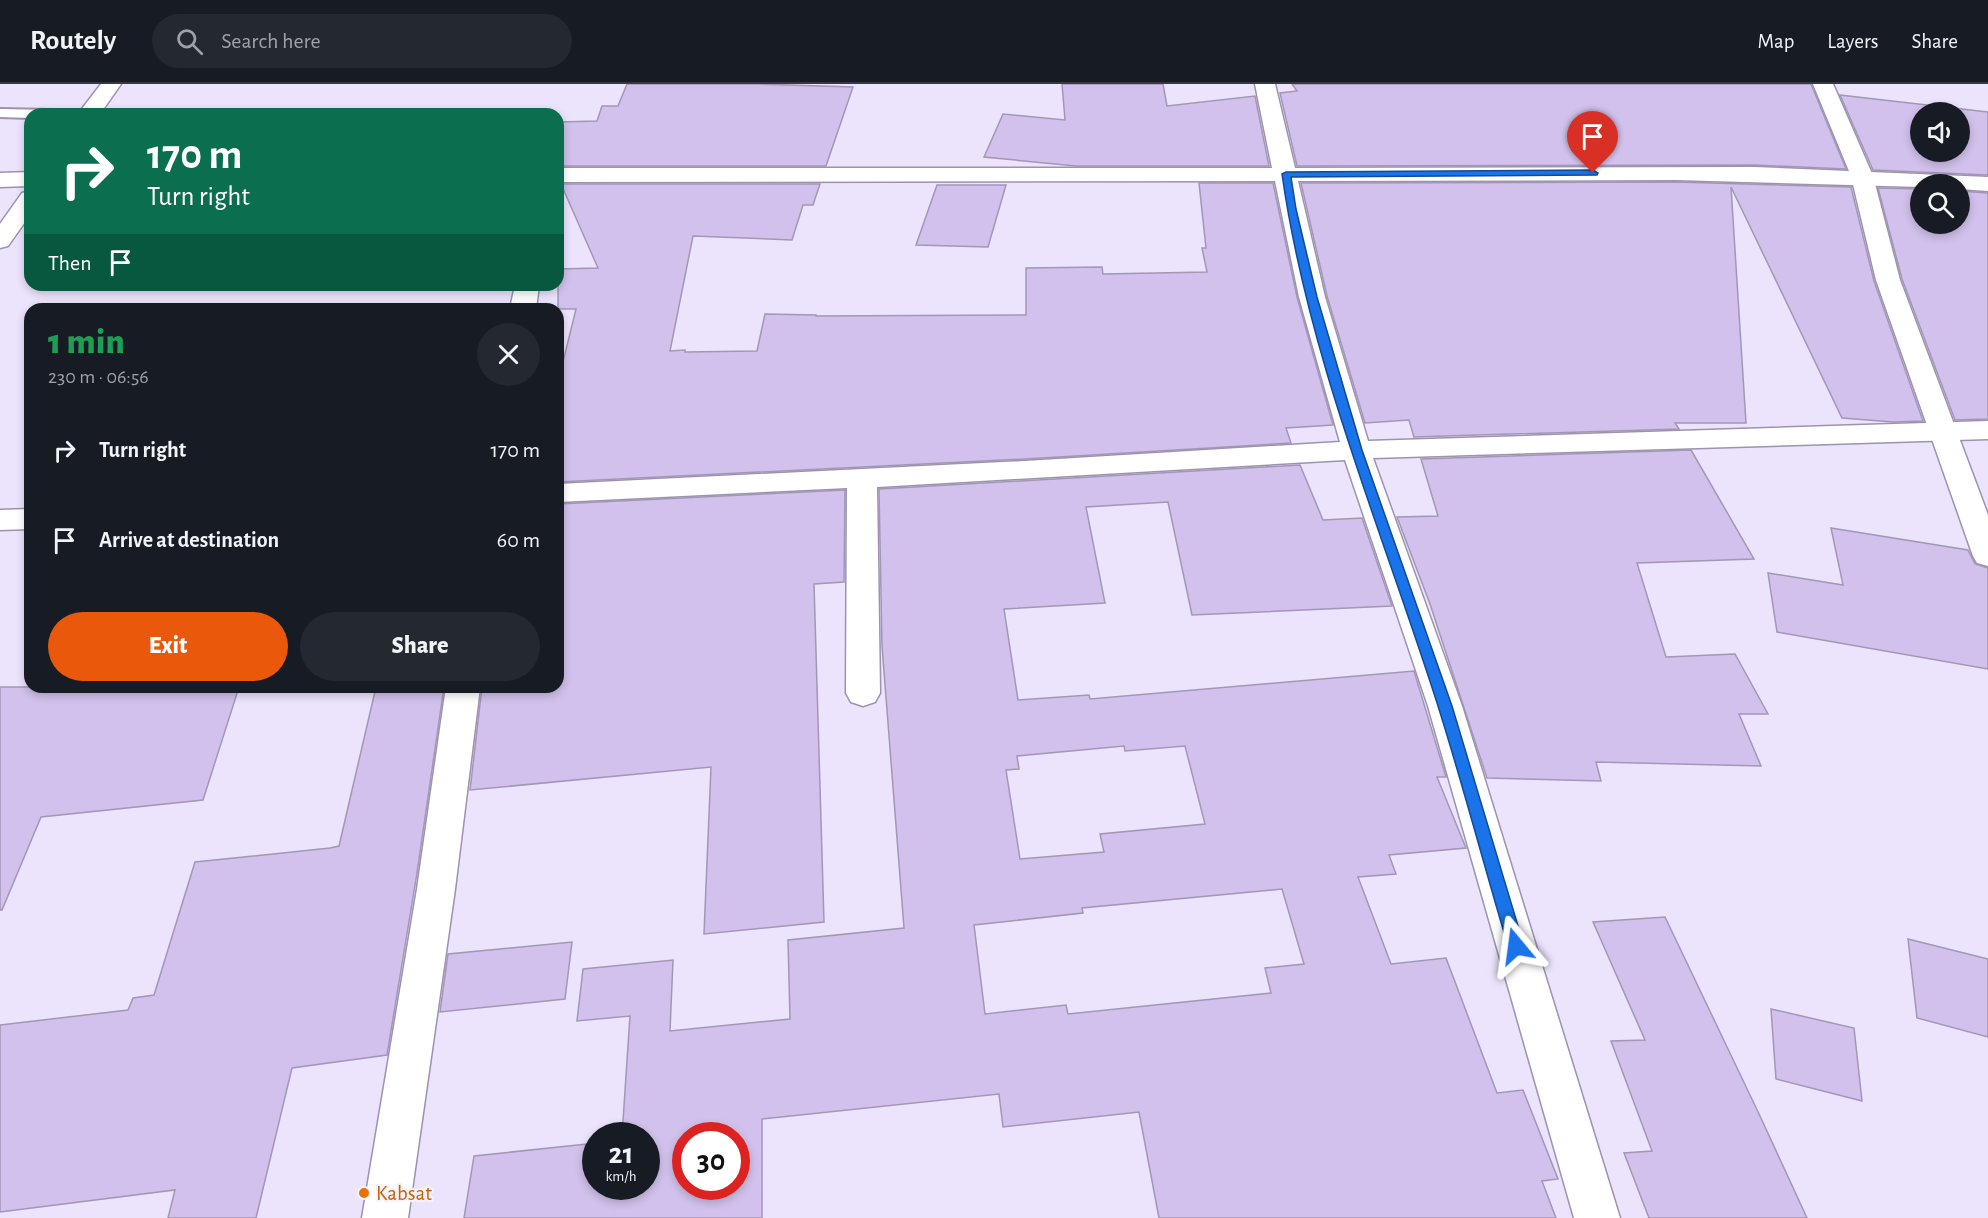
<!DOCTYPE html>
<meta charset="utf-8">
<style>
:root{--surface:#171b24;--page:#242831;--text:#f1f3f6;--muted:#9ea1a6;--line:#363941;--accent:#ea580c}
body{margin:0;font-family:"Alegreya Sans",sans-serif;background:var(--page);color:var(--text);height:100vh;display:flex;flex-direction:column;font-size:22px;white-space:nowrap}
*{box-sizing:border-box;margin:0}
p{font-size:20px;color:var(--muted)}
.icon{flex:none;width:33px;height:33px;fill:none;stroke:currentColor;stroke-width:2;stroke-linecap:round;stroke-linejoin:round}
.map{position:relative;flex:1;overflow:hidden}
.sheet{position:absolute;left:24px;top:219px;width:540px;height:390px;display:flex;flex-direction:column;background:var(--surface);border-radius:18px;box-shadow:0 3px 9px #0003}
.sheet>*{flex:none}
.hud{position:absolute;left:24px;top:24px;width:540px;height:183px;border-radius:18px;box-shadow:0 3px 9px #0003;background:#0b6e4f;color:#fff;overflow:hidden}
.controls{position:absolute;left:1910px;top:18px;display:grid;gap:12px}
.controls a{display:grid;place-items:center;width:60px;height:60px;border-radius:50%;background:var(--surface);box-shadow:0 3px 9px #0003;font-size:30px}
.speed{position:absolute;left:582px;top:1038px;display:flex;gap:12px;font-size:30px;font-weight:700;text-align:center}
.speed>*{display:grid;place-content:center;width:78px;height:78px;border-radius:50%;background:var(--surface);box-shadow:0 3px 9px #0003;line-height:1}
.speed small{font-size:15px;font-weight:400}
.speed .limit{border:9px solid #d22;background:#fff;color:#111}
.pin{position:absolute;display:grid;place-items:center;width:51px;height:51px;color:#fff;margin:-62px -26px;border-radius:50% 50% 50% 0;rotate:-45deg;box-shadow:0 0 6px #0007}
.pin .icon{rotate:45deg}
.me{position:absolute;width:66px;margin:-33px;rotate:344deg;stroke-linejoin:round;filter:drop-shadow(0 0 4px #0008)}
.turn{display:flex;align-items:center;gap:21px;height:126px;padding:0 24px;font-size:27px}
.turn .icon{width:78px;height:78px;stroke-width:2.5}
.turn b{display:block;font-size:42px;line-height:51px}
.then{display:flex;align-items:center;height:57px;padding:0 24px;background:#0003;gap:12px;font-size:22px}
.round{display:grid;place-items:center;flex:none;width:63px;height:63px;border-radius:32px;background:var(--page)}
.headline{display:flex;align-items:center;justify-content:space-between;height:102px;padding:0 24px}
h1{font-size:36px;font-weight:800;line-height:45px;color:#1e9e55}
.button{display:flex;gap:12px;margin-top:auto;padding:12px 24px}
.button a{flex:1;height:69px;border-radius:36px;background:var(--accent);color:#fff;font-size:24px;font-weight:800;line-height:69px;text-align:center}
.button a+a{background:var(--page);color:var(--text)}
ul{padding:0;list-style:none}
li{display:flex;align-items:center;gap:18px;height:90px;padding:0 24px}
li div{flex:1}
li b{display:block;font-size:22px}
li em{font-style:normal}
header{display:flex;align-items:center;gap:36px;box-sizing:border-box;height:84px;padding:0 30px;background:var(--surface);border-bottom:2px solid var(--line)}
header strong{font-size:28px}
nav{display:flex;gap:33px;margin-inline-start:auto;font-size:21px}
.search{width:420px;height:54px;background:var(--page);display:flex;align-items:center;gap:15px;box-sizing:border-box;padding:0 21px;border-radius:33px;color:var(--muted);font-size:22px}
.map>svg:first-child{display:block}
.building{fill:#d1c1ec;stroke:#a297b5;stroke-width:1.5;fill-rule:evenodd}
.lines{fill:none;stroke-linecap:round;stroke-linejoin:round}
.service-casing{stroke:#9d92b0;stroke-width:4}
.minor-casing{stroke:#9d92b0;stroke-width:3}
.tertiary-casing{stroke:#9d92b0;stroke-width:3}
.secondary-casing{stroke:#9d92b0;stroke-width:3}
.service{fill:#fff;fill-rule:evenodd}
.minor{fill:#fff;fill-rule:evenodd}
.tertiary{fill:#fff;fill-rule:evenodd}
.secondary{fill:#fff;fill-rule:evenodd}
.route{fill:#1a73e8;stroke:#114b97;stroke-width:1.5}
.food-dot{fill:#e8710a;stroke:#f6f4fa;stroke-width:2}
.labels{text-anchor:middle;stroke-width:4.5;stroke-linejoin:round;paint-order:stroke}
.near-food-label{font-size:21px;fill:#c56008;stroke:#f6f4fa;text-anchor:start}
</style>
<header>
<strong>Routely</strong>
<div class="search"><svg class="icon" aria-label="search" viewBox="0 0 24 24"><circle cx="10" cy="10" r="6"/><path d="M15 15l6 6"/></svg>Search here</div>
<nav><a>Map</a><a>Layers</a><a>Share</a></nav>
</header>
<div class="map">
<svg width="1988" height="1134" viewBox="0 0 1988 1134">
<rect width="100%" height="100%" fill="#ece3fd"/>
<g class="building">
<polygon points="627,0 758,0 853,3 826,82 558,82 558,38 597,37 602,22 618,22"/>
<polygon points="1062,0 1163,0 1167,22 1255,12 1269,82 1076,82 984,73 1003,30 1065,36"/>
<polygon points="1292,0 1811,0 1846,85 1754,81 1297,82 1280,9 1297,7"/>
<path d="M 1840,11 L 1988,28 L 1988,91 L 1873,86 ZM 1920,28 L 1959,28 L 1959,68 L 1920,68 Z"/>
<polygon points="1676,98 1851,103 1874,197 1923,337 1893,338 1842,334 1731,103 1746,339 1675,339 1679,345 1414,353 1409,336 1365,339 1327,212 1301,99"/>
<polygon points="1199,99 1273,99 1297,213 1333,341 1286,344 1291,359 1025,375 558,398 558,298 576,225 558,225 558,185 598,184 561,100 820,100 813,121 803,121 792,156 693,152 670,267 685,266 685,268 757,267 765,230 816,231 816,232 1026,231 1026,184 1102,183 1103,190 1207,188 1202,164 1206,164"/>
<polygon points="937,101 1006,101 988,163 916,161"/>
<polygon points="1878,104 1920,105 1920,140 1959,140 1959,107 1988,109 1988,335 1955,336 1902,195"/>
<polygon points="1691,366 1754,475 1637,479 1666,573 1735,570 1768,630 1739,630 1761,682 1596,678 1601,697 1487,694 1430,520 1397,433 1438,432 1421,375"/>
<path d="M 1300,381 L 1323,436 L 1362,434 L 1392,522 L 1192,531 L 1168,418 L 1086,423 L 1105,519 L 1004,525 L 1018,616 L 1089,611 L 1090,615 L 1414,587 L 1446,693 L 1437,693 L 1466,764 L 1389,771 L 1396,790 L 1358,793 L 1391,880 L 1446,874 L 1497,1009 L 1523,1006 L 1558,1095 L 1542,1097 L 1556,1134 L 1159,1134 L 1139,1028 L 1003,1043 L 999,1010 L 762,1035 L 762,1134 L 464,1134 L 474,1072 L 596,1059 L 596,1102 L 646,1102 L 646,1052 L 622,1052 L 630,932 L 577,937 L 583,885 L 673,876 L 670,947 L 790,935 L 788,856 L 904,844 L 882,562 L 879,405 ZM 1124,662 L 1125,667 L 1185,662 L 1205,740 L 1100,750 L 1104,768 L 1020,775 L 1006,686 L 1019,685 L 1017,672 ZM 1282,805 L 1304,880 L 1265,884 L 1271,909 L 1068,930 L 1066,921 L 985,930 L 974,841 L 1083,829 L 1082,824 ZM 686,1052 L 736,1052 L 736,1102 L 686,1102 Z"/>
<polygon points="845,406 844,498 814,500 824,838 704,850 711,683 470,706 482,603 558,603 558,420"/>
<polygon points="1831,444 1968,466 1975,480 1988,484 1988,585 1777,548 1768,489 1843,501"/>
<polygon points="0,603 239,603 203,716 41,733 2,826 0,826"/>
<polygon points="376,603 444,603 417,789 387,971 292,984 256,1134 168,1134 175,1106 0,1128 0,941 128,926 133,914 154,911 195,778 330,764 339,762"/>
<polygon points="1665,833 1760,1032 1807,1134 1649,1134 1624,1069 1652,1067 1611,957 1645,956 1593,838"/>
<polygon points="1908,855 1988,875 1988,953 1917,934"/>
<polygon points="572,858 565,915 440,928 448,870"/>
<polygon points="1771,925 1854,944 1862,1017 1776,995"/>
</g>
<g class="lines">
<g class="service-casing">
<polygon id="service" points="0,25 52,26 59,30 30,30 30,34 0,33"/>
</g>
<g class="minor-casing">
<g id="minor">
<polygon points="1255,0 1275,0 1295,84 1754,83 1988,93 1988,107 1959,105 1959,100 1920,100 1920,103 1676,96 1298,97 1325,213 1368,357 1988,337 1988,355 1373,374 1462,622 1620,1134 1574,1134 1428,622 1345,376 877,403 880,609 875,618 863,622 851,618 846,609 847,404 558,418 558,400 1025,377 1340,358 1299,213 1275,97 558,98 558,84 1272,84"/>
<polygon points="30,88 30,102 0,103 0,89"/>
<polygon points="515,201 539,201 536,225 510,225"/>
<polygon points="30,425 30,445 0,446 0,426"/>
<polygon points="446,603 480,603 455,805 408,1134 362,1134 417,805"/>
</g>
</g>
<g class="tertiary-casing">
<polygon id="tertiary" points="1813,0 1833,0 1873,92 1900,196 1988,431 1988,482 1977,479 1973,472 1876,196 1851,92"/>
</g>
<g class="secondary-casing">
<g id="secondary">
<polygon points="101,0 121,0 100,30 78,30"/>
<polygon points="30,107 30,131 8,162 0,164 0,140 22,109"/>
</g>
</g>
<use href="#service" class="service"/>
<use href="#minor" class="minor"/>
<use href="#tertiary" class="tertiary"/>
<use href="#secondary" class="secondary"/>
</g>
<path class="route" d="M 1593,86 L 1598,89 L 1597,91 L 1291,93 L 1296,125 L 1317,213 L 1362,366 L 1452,622 L 1524,862 L 1522,867 L 1516,869 L 1510,867 L 1508,862 C 1484,782 1463,701 1438,622 C 1382,446 1308,274 1282,90 L 1286,88 Z"/>
<circle class="food-dot" cx="364" cy="1109" r="6"/>
<g class="labels">
<g class="near-food-label">
<text x="376" y="1116">Kabsat</text>
</g>
</g>
</svg>
<div class="controls">
<a><svg class="icon" aria-label="sound" viewBox="0 0 24 24"><path d="M4 9h4l5-4v14l-5-4H4zM17 9q2 3 0 6"/></svg></a>
<a><svg class="icon" aria-label="search" viewBox="0 0 24 24"><circle cx="10" cy="10" r="6"/><path d="M15 15l6 6"/></svg></a>
</div>
<div class="speed"><div>21<small>km/h</small></div><div class="limit">30</div></div>
<div class="pin" style="left:1593px;top:89px;background:#d93025"><svg class="icon" aria-label="arrive" viewBox="0 0 24 24"><path d="M6 21V4h12l-3 4 3 4H6"/></svg></div>
<svg class="me" style="left:1516px;top:862px" viewBox="-20 -20 40 40"><path d="M0-17L14 15 0 8-14 15z" fill="#1a73e8" stroke="#fff" stroke-width="4"/></svg>
<div class="hud">
<div class="turn"><svg class="icon" aria-label="right" viewBox="0 0 24 24"><path d="M7 20v-9h11M14 6l5 5-5 5"/></svg><div><b>170 m</b>Turn right</div></div>
<div class="then">Then<svg class="icon" aria-label="arrive" viewBox="0 0 24 24"><path d="M6 21V4h12l-3 4 3 4H6"/></svg></div>
</div>
<section class="sheet">
<div class="headline"><div><h1>1 min</h1><p>230 m · 06:56</p></div><a class="round"><svg class="icon" aria-label="close" viewBox="0 0 24 24"><path d="M6 6l12 12M18 6L6 18"/></svg></a></div>
<ul>
<li><svg class="icon" aria-label="right" viewBox="0 0 24 24"><path d="M7 20v-9h11M14 6l5 5-5 5"/></svg><div><b>Turn right</b></div><em>170 m</em></li>
<li><svg class="icon" aria-label="arrive" viewBox="0 0 24 24"><path d="M6 21V4h12l-3 4 3 4H6"/></svg><div><b>Arrive at destination</b></div><em>60 m</em></li>
</ul>
<div class="button"><a>Exit</a><a>Share</a></div>
</section>
</div>
